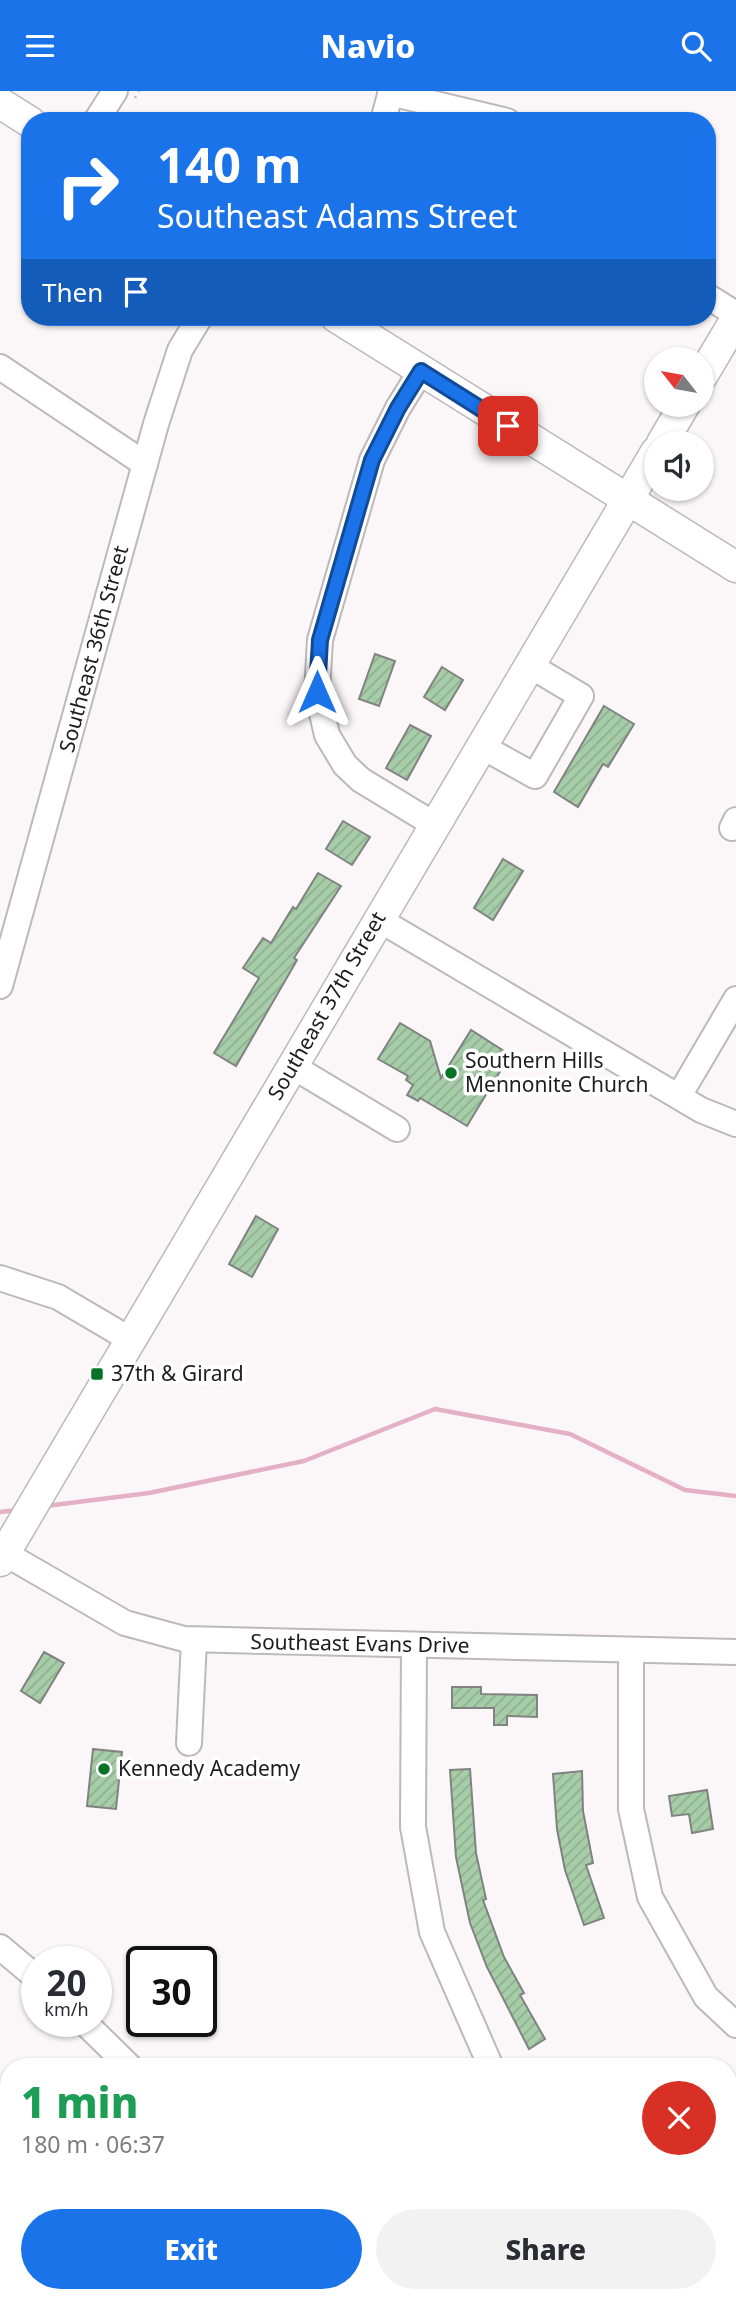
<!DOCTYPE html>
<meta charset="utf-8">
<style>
:root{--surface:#fff;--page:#f2f2f3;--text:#2b2b33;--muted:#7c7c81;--accent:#1a73e8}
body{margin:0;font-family:"Noto Sans",sans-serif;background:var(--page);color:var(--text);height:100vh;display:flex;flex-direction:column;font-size:26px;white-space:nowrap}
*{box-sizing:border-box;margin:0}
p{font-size:23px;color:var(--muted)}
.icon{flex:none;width:38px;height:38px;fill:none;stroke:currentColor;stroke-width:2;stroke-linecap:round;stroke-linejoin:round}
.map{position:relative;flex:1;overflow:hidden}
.details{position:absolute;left:0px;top:1967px;width:737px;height:245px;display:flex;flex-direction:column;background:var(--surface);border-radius:28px 28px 0 0;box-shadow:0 2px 5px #0004}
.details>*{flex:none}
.guide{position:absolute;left:21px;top:21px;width:695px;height:214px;border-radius:28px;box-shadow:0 2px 5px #0004;background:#1a73e8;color:#fff;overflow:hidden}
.needle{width:46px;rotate:301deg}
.fabs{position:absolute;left:644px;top:256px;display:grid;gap:14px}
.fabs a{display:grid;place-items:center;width:70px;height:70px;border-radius:50%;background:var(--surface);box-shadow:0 2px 5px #0004;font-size:35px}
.speed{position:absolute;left:21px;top:1855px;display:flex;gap:14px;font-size:35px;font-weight:700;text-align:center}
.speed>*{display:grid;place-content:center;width:91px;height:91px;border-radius:50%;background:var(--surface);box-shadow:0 2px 5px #0004;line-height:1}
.speed small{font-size:18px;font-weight:400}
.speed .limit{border:4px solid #111;border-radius:10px;background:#fff;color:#111}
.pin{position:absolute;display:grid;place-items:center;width:60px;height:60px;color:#fff;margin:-30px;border-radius:14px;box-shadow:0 4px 10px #0006}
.me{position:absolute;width:77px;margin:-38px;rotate:0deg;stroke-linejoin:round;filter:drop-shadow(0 0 5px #0008)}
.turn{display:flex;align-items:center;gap:24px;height:147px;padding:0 21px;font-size:32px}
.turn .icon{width:91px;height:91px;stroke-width:2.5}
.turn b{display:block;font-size:49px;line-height:60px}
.then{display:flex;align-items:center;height:66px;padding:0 21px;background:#0003;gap:14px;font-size:26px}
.round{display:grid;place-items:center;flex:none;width:74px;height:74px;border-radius:37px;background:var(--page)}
.overview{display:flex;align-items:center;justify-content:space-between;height:119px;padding:0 21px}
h1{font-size:42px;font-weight:800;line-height:52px;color:#1e9e55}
.primary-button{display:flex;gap:14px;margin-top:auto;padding:14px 21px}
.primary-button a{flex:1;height:80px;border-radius:42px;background:var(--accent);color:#fff;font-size:28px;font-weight:800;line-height:80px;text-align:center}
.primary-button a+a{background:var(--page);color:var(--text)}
header{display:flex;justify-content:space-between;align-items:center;height:91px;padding:0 21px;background:var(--accent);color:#fff;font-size:32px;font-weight:800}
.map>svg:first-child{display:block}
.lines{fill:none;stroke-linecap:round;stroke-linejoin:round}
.stream{stroke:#e4b0c4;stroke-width:4.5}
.building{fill:url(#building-hatch);stroke:#818381;stroke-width:2}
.minor-casing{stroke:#bdb8ba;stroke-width:28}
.major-casing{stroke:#bdb8ba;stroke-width:33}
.path{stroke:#b5b1b3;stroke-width:2.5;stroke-dasharray:2 5;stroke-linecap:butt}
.minor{stroke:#fff;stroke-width:24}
.major{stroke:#fff;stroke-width:30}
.route-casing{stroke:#114b97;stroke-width:18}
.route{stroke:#1a73e8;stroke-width:12}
.poi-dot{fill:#077325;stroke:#fff;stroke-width:2.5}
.labels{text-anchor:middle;stroke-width:7;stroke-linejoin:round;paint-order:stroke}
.street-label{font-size:21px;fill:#1e1c1d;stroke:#fff}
.poi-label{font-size:21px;fill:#1e1c1d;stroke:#fff;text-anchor:start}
</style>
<header><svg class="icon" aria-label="menu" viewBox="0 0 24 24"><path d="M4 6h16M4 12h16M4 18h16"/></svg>Navio<svg class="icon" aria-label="search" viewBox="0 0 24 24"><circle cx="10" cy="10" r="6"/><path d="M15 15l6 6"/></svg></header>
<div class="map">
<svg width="736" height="2212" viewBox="0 0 736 2212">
<defs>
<pattern id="building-hatch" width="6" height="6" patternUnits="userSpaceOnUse" patternTransform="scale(1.75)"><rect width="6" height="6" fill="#a6cda8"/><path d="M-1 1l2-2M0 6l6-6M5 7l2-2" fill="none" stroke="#8eaf90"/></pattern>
</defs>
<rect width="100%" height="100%" fill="#fbf6f8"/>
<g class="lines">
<g class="stream">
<polyline points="46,1415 149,1402 304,1370 435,1318 570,1343 685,1399 736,1405"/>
<polyline points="0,1421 16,1419"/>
</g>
</g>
<g class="building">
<polygon points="375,563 395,570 379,615 359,608"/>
<polygon points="442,576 463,589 445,619 424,606"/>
<polygon points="604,615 634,633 608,676 603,673 578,716 554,701"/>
<polygon points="410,634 431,645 407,689 386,677"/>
<polygon points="343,730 370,746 352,774 326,758"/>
<polygon points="503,768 523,780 493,829 474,817"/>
<polygon points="318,782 341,795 294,867 297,869 236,975 214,962 259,887 243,877 263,847 271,852 293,816 296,818"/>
<polygon points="400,932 430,950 441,987 471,939 510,964 467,1035 420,1007 418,1010 407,1004 413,994 406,989 408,985 378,968"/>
<polygon points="256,1125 278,1138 252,1186 229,1173"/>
<polygon points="44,1561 64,1572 40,1612 21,1600"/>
<polygon points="452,1596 481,1596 481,1603 537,1604 537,1626 507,1625 507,1634 494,1634 494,1617 452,1617"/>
<polygon points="93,1658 122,1661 116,1718 87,1715"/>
<polygon points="470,1678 476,1762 486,1808 483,1809 504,1866 524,1902 520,1904 545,1948 529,1958 487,1876 470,1832 456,1766 450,1679"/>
<polygon points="582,1680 583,1720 593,1772 586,1774 604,1827 584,1834 565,1779 557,1738 553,1683"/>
<polygon points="707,1699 713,1738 692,1742 689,1723 672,1725 669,1705"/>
</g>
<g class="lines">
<g class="minor-casing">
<g id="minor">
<polyline points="390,2 507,30"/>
<polyline points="96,30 115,0"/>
<polyline points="383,30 391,0"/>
<polyline points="707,205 736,223"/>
<polyline points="0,276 145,373"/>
<polyline points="421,280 398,317 372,369 320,549 317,601 327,644 345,674 361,689 435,734"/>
<polyline points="481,655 535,685 581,605 529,574"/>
<polyline points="732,737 736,729"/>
<polyline points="378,828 701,1019 736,1033"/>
<polyline points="0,895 156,333 180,259 200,226"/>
<polyline points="292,975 397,1038"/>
<polyline points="679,1005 736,908"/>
<polyline points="0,1187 58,1206 131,1249"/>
<polyline points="4,1462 125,1532 184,1548 736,1561"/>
<polyline points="414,1554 413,1736 432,1841 491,1976"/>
<polyline points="631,1559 631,1718 650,1806 706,1906 736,1934"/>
<polyline points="189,1652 194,1550"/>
<polyline points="0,1856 37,1887"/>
<polyline points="83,1930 130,1976"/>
<polyline points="728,2159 736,2146"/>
<polyline points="0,2161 9,2168"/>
<polyline points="728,2200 736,2205"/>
<polyline points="55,2203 64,2212"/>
<polyline points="370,2203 379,2212"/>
<polyline points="696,2212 702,2203"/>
</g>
</g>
<g class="major-casing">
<g id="major">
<polyline points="0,12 30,31"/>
<polyline points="336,226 736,476"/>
<polyline points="702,285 736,228"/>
<polyline points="662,352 685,313"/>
<polyline points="0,1470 656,361"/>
</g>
</g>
<polyline class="path" points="135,7 139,0"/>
<use href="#minor" class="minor"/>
<use href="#major" class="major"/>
</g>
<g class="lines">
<g class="route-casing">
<polyline id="route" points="317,601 320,549 372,369 398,317 421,280 508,335"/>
</g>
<use href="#route" class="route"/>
</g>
<g class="poi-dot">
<circle cx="451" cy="982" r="7"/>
<rect x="90" y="1276" width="14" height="14" rx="3.5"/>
<circle cx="104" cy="1678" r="7"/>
</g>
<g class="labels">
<g class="street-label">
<text transform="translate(94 558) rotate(-75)" y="7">Southeast 36th Street</text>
<text transform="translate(327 915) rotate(-60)" y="7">Southeast 37th Street</text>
<text transform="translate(360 1553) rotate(1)" y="7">Southeast Evans Drive</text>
</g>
<g class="poi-label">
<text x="465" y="977">Southern Hills<tspan x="465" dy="24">Mennonite Church</tspan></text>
<text x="111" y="1290">37th &amp; Girard</text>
<text x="118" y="1685">Kennedy Academy</text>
</g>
</g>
</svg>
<div class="fabs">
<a><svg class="needle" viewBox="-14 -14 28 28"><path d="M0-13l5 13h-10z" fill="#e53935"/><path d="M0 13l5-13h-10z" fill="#7c7c81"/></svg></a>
<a><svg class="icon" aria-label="sound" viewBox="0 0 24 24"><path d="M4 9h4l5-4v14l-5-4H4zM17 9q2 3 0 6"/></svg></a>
</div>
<div class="speed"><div>20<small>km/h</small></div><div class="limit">30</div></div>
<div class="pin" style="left:508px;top:335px;background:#d93025"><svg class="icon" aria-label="arrive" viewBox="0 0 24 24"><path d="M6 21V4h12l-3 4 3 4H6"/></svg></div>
<svg class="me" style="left:317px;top:601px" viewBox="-20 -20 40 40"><path d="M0-17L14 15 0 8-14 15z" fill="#1a73e8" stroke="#fff" stroke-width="4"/></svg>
<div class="guide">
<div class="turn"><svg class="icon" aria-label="right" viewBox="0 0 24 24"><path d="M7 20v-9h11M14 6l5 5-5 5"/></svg><div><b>140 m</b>Southeast Adams Street</div></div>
<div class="then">Then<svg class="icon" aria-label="arrive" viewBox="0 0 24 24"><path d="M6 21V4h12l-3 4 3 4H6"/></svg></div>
</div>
<section class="details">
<div class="overview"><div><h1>1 min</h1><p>180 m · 06:37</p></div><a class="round" style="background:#d93025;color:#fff"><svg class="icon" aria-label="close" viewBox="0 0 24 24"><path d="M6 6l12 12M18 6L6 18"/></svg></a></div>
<div class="primary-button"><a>Exit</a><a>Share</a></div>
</section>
</div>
